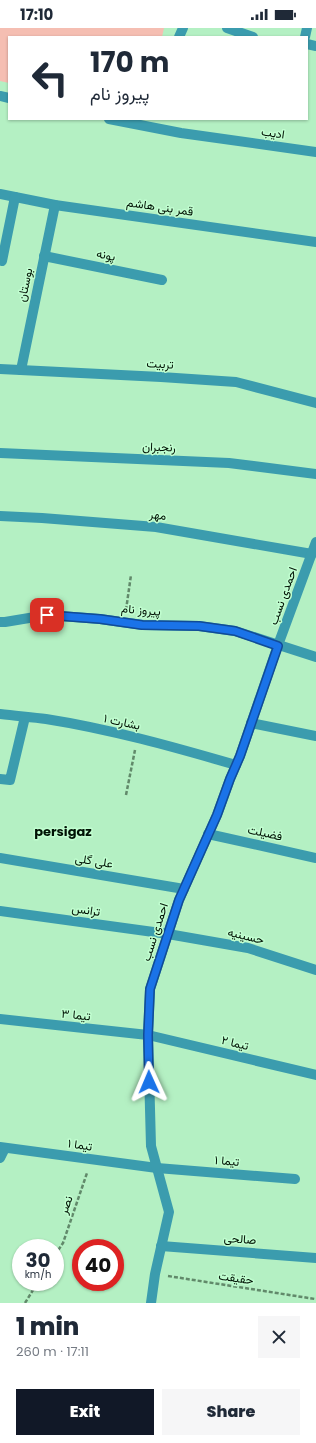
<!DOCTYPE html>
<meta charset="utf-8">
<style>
:root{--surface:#fff;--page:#f6f6f7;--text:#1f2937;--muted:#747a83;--accent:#111827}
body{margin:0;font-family:Poppins,Vazirmatn,sans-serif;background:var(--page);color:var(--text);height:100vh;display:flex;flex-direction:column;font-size:15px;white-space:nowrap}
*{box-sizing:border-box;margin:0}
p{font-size:13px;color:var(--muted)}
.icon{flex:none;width:22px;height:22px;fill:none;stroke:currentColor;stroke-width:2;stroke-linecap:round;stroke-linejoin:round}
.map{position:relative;height:1275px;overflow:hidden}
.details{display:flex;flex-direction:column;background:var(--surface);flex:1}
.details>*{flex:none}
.guide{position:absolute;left:8px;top:8px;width:300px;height:84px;border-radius:0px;box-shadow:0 1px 3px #0004;background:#fff;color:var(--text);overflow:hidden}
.speed{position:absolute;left:12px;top:1211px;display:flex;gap:8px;font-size:20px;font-weight:700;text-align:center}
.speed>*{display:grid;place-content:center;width:52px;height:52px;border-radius:50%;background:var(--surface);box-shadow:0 1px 3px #0004;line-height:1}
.speed small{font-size:10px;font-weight:400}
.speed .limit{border:6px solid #d22;background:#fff;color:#111}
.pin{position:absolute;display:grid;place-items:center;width:34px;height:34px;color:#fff;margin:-17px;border-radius:8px;box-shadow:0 2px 6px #0006}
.me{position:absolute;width:44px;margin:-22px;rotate:359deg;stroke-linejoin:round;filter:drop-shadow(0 0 3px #0008)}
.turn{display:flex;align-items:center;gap:14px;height:84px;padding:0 16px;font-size:18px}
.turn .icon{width:52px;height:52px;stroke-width:2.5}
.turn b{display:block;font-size:28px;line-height:34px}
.round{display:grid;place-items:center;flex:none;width:42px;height:42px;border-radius:0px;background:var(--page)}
.summary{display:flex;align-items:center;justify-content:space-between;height:68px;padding:0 16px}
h1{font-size:24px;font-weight:800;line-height:30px}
.cta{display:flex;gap:8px;margin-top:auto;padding:8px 16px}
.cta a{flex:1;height:46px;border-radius:0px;background:var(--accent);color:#fff;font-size:16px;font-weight:800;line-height:46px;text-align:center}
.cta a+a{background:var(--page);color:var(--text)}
.status{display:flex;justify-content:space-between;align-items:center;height:28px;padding:0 20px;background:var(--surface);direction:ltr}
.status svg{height:11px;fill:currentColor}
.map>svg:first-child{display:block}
.green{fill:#f5beb2}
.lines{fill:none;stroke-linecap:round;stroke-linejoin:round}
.path{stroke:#61896a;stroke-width:2.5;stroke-dasharray:4 2;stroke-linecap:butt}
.minor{stroke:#3b9cae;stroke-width:10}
.route-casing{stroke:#114b97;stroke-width:10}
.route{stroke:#1a73e8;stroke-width:7}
.labels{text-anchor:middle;stroke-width:3;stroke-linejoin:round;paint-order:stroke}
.street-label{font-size:12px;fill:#001204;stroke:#c1fed0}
.neighbourhood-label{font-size:13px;font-weight:bold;fill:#001204;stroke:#c1fed0}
</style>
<div class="status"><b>17:10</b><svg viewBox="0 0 49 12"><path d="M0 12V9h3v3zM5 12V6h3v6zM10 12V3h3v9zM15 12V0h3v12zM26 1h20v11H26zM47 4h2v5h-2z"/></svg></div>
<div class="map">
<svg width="316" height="1275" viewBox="0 0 316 1275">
<rect width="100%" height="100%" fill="#b4f0c3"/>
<polygon class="green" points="0,0 164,0 162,9 9,9 9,55 0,53"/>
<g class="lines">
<g class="path">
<polyline points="126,582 131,547"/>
<polyline points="126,767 135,722"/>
<polyline points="55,1227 63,1215 87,1145"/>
<polyline points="168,1248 315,1271"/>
<polyline points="25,1275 38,1254"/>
</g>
<g class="minor">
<polyline points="227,0 253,9"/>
<polyline points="179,9 183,0"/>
<polyline points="305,9 307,0"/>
<polyline points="307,16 316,18"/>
<polyline points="0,68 9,70"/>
<polyline points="109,91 181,105 316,124"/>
<polyline points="0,166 55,177 316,214"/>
<polyline points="44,228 162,252"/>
<polyline points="2,233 15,169"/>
<polyline points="0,341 161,349 236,354 316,375"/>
<polyline points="21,342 55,177"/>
<polyline points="0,425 229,435 316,446"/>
<polyline points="0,488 42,490 156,499 312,526"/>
<polyline points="0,594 5,594 47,587 100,591 143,597 199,598 235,603 316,629"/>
<path d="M 0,686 C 15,688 31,689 46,691 C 110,701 174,719 236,737"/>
<polyline points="251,695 316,708"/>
<polyline points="0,751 10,752 25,689"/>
<polyline points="208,806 316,830"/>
<polyline points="0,830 184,861"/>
<polyline points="0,883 168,906 248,920 316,942"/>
<polyline points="0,991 148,1007 316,1047"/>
<polyline points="0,1119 157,1140 295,1151"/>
<polyline points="0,1130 5,1120"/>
<polyline points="161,1218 316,1230"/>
<polyline points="151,1275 155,1246 169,1184 151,1118 148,1007 150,961 179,872 217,787 230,751 240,728 278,617 316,514"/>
</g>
</g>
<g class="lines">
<g class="route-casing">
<polyline id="route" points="47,587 100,591 142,597 199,598 235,603 278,618 240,728 230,751 217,787 179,872 150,961 148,1007 149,1054"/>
</g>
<use href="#route" class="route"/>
</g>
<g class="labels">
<g class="street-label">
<text transform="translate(273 105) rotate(8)" y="4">ادیب</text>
<text transform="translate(160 179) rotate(8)" y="4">قمر بنی هاشم</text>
<text transform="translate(106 227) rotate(12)" y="4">پونه</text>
<text transform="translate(25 257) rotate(-78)" y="4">بوستان</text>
<text transform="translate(160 336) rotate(3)" y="4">تربیت</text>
<text transform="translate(159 419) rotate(2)" y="4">رنجبران</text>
<text transform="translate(158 487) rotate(7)" y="4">مهر</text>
<text transform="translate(283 568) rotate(-70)" y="4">احمدی نسب</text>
<text transform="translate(141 582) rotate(5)" y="4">پیروز نام</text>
<text transform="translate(122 694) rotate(12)" y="4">بشارت ۱</text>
<text transform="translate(265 805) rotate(12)" y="4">فضیلت</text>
<text transform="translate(94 833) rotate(9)" y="4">علی گلی</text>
<text transform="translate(86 882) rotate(8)" y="4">ترانس</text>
<text transform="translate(155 904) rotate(-72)" y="4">احمدی نسب</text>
<text transform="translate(246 908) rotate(13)" y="4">حسینیه</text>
<text transform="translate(76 987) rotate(6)" y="4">تیما ۳</text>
<text transform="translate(235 1015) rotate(13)" y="4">تیما ۲</text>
<text transform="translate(80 1117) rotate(8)" y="4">تیما ۱</text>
<text transform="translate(227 1133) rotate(5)" y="4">۱ تیما</text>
<text transform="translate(66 1177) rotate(-71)" y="4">نصر</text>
<text transform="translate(240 1211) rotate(4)" y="4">صالحی</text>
<text transform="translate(236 1250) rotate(8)" y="4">حقیقت</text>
</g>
<g class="neighbourhood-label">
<text x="63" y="808">persigaz</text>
</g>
</g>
</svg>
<div class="speed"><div>30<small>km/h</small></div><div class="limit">40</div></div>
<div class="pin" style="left:47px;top:587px;background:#d93025"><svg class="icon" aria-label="arrive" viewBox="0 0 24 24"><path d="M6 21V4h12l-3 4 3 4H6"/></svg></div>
<svg class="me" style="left:149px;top:1054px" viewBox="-20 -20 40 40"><path d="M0-17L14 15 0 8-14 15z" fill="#1a73e8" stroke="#fff" stroke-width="4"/></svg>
<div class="guide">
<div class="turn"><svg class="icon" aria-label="left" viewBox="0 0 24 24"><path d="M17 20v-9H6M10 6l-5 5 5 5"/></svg><div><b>170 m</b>پیروز نام</div></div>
</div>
</div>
<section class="details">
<div class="summary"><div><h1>1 min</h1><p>260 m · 17:11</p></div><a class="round"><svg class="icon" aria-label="close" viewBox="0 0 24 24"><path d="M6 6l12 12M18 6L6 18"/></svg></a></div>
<div class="cta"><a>Exit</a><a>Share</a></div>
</section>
